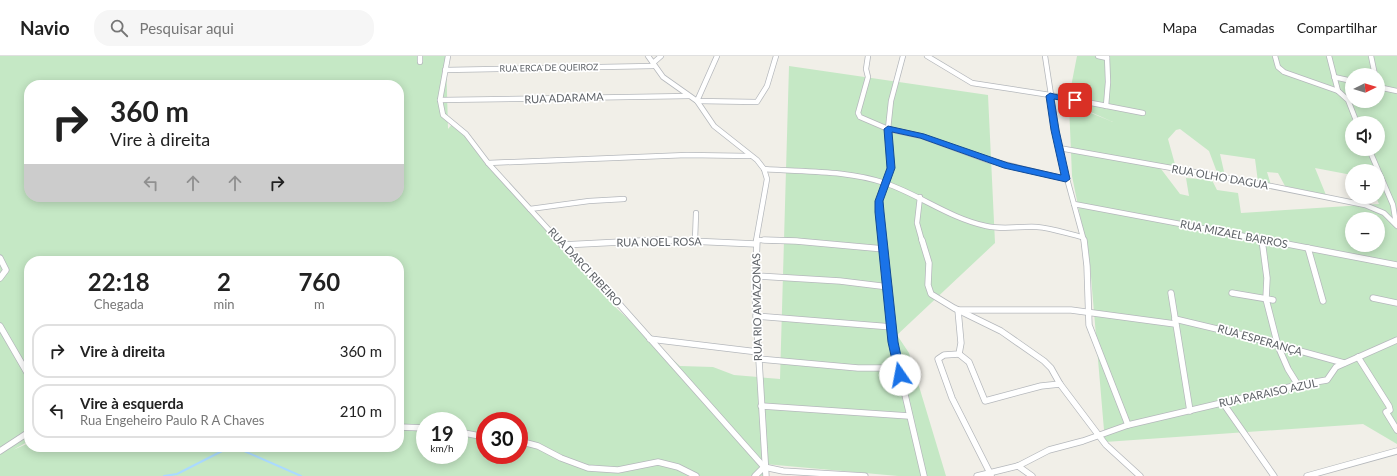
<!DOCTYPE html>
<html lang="pt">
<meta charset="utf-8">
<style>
:root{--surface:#fff;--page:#f6f6f6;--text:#222;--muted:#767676;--line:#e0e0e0}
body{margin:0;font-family:Lato,sans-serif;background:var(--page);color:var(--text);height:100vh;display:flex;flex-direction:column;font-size:15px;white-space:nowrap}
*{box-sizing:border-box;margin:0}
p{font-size:13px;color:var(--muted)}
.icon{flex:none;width:22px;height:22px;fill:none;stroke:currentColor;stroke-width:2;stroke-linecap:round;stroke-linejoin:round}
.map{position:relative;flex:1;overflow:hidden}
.sheet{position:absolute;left:24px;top:200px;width:380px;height:196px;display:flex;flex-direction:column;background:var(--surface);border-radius:16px;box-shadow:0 2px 10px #0003}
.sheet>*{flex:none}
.hud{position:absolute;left:24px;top:24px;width:380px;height:122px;border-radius:16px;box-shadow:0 2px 10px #0003;background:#fff;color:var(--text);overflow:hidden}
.needle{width:26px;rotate:85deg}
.buttons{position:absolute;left:1345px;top:12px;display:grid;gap:8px}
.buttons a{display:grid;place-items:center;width:40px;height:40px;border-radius:50%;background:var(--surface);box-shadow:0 2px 10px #0003;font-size:20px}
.speed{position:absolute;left:416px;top:356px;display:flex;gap:8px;font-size:20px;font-weight:700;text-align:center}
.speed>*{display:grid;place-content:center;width:52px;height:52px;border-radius:50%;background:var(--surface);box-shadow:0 2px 10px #0003;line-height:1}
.speed small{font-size:10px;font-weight:400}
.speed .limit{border:6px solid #d22;background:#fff;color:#111}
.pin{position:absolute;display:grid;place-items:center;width:34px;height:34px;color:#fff;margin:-17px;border-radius:8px;box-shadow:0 2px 6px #0006}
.me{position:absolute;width:44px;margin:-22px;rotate:348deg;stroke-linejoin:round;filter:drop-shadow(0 0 3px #0008)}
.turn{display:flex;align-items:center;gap:14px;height:84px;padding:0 20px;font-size:18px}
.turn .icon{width:52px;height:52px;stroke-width:2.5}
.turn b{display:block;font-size:28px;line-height:34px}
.lanes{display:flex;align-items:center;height:38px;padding:0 20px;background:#0003;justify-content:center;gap:20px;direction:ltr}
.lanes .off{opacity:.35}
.eta{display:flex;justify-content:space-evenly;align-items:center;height:68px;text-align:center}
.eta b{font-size:24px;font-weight:700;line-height:28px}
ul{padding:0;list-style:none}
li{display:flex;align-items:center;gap:12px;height:54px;margin:0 8px 6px;padding:0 12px;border:2px solid var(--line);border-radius:16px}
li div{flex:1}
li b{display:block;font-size:15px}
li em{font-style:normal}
header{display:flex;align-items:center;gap:24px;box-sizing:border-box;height:56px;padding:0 20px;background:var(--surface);border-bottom:1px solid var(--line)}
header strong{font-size:19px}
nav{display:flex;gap:22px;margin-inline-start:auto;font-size:14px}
.search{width:280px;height:36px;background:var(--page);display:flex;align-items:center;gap:10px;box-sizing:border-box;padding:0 14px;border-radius:16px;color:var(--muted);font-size:15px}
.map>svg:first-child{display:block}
.green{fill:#c5e8c5;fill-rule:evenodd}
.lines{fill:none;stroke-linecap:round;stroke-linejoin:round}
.stream{stroke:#aadaff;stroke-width:2}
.street-far1-casing{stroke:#b5b8bc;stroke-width:6}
.street-casing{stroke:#b5b8bc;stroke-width:7}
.street-far1{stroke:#fff;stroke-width:4.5}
.street{stroke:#fff;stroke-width:5.5}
.route{fill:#1a73e8;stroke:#114b97}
.labels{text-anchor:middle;stroke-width:3.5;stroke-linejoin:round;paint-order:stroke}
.far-street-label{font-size:9px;fill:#5f6368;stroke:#fff}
.street-label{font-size:11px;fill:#5f6368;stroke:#fff}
</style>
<header>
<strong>Navio</strong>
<div class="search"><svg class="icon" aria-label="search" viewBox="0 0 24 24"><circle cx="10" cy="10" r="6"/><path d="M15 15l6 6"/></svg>Pesquisar aqui</div>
<nav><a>Mapa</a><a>Camadas</a><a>Compartilhar</a></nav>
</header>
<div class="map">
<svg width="1397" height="420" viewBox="0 0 1397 420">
<rect width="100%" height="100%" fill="#f1efe8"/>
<g class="green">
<path d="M 0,0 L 446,0 L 448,73 L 453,67 L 614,250 L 680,310 L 713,311 L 734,319 L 780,323 L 789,10 L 988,39 L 995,187 L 897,279 L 909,297 L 946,420 L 898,420 L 765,408 L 763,420 L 0,420 ZM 29,29 L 399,29 L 399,141 L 29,141 ZM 29,205 L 399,205 L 399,391 L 29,391 L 29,387 L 13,394 L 29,385 ZM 425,365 L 459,365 L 459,399 L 425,399 ZM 485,365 L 519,365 L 519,399 L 485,399 Z"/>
<path d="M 1077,0 L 1397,0 L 1397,388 L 1363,368 L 1105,386 L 1090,209 L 1072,120 L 1069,48 L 1113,66 L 1068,46 ZM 1352,19 L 1378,19 L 1378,45 L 1352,45 ZM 1352,67 L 1378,67 L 1378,93 L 1352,93 ZM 1180,73 L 1209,95 L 1218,119 L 1225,120 L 1220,98 L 1255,103 L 1258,126 L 1271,129 L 1267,116 L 1278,117 L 1285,130 L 1326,139 L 1315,112 L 1352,119 L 1352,115 L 1378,115 L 1378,141 L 1376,141 L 1379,148 L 1241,157 L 1238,137 L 1217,134 L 1212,124 L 1186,122 L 1189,140 L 1180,138 L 1158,109 L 1176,112 L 1168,83 L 1176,74 ZM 1352,163 L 1378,163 L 1378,189 L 1352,189 Z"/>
</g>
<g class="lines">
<g class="stream">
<polyline points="235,391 301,420"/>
<polyline points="164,420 177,418 230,391"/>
</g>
<g class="street-far1-casing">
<g id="street-far1">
<polyline points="420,0 420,6"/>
<polyline points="448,0 440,44 443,59 466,78 488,107 559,185"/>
<polyline points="648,0 663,21 697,45 714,70 757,104 764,113 767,123 756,185"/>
<polyline points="717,0 697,45 757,46 767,30 776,0"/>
<polyline points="868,0 866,13 868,21 858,57 860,61 888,73 921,80 987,104 1066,123"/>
<polyline points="927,0 972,27 1050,39 1143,57"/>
<polyline points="1045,0 1060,97 1084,185"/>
<polyline points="1098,0 1107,2"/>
<polyline points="1275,0 1278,11 1284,16 1338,35 1348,44 1357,67"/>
<polyline points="1329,0 1338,35"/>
<polyline points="1371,0 1375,19"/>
<polyline points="653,7 661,0"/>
<polyline points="445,14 653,10"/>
<polyline points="1334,21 1352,25"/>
<polyline points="1378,31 1397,35"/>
<polyline points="440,44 689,40"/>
<polyline points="1106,50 1108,26 1107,0"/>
<polyline points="1059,92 1256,127 1365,149 1384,157 1397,170"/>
<polyline points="1369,93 1393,149 1396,168"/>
<polyline points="488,107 687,99 750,100"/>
<path d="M 764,113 C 804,116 847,114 885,127 C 920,139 949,162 986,170 C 1003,174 1020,170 1037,171 C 1052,172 1068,178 1082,181"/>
<polyline points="920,141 917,167 922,185"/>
<polyline points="1074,148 1271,185"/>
<polyline points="530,153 589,145 624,143"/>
<polyline points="1262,183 1262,185"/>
<polyline points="695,184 696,157"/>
<polyline points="757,184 798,185"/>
<polyline points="640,185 691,185"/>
<polyline points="883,185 879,145 891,112 888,73 891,45 903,0"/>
</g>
</g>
<g class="street-casing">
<g id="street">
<polyline points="558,184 621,250 764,411 783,415 865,420"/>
<polyline points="668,184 756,188"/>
<polyline points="757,184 755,238 766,420"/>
<polyline points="764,184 796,185 884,193"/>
<polyline points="883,184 895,296 924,420"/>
<polyline points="922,184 929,207 928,229 931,238 954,252 1001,275 1044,305 1051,312 1060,328 1106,389 1140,420"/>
<polyline points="1084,184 1087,210 1089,269 1128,369"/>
<polyline points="1262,184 1267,222 1266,243 1278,290 1288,313 1298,329"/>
<polyline points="1266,184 1397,209"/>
<polyline points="562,189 660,184"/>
<polyline points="1308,192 1323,245"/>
<polyline points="0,202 6,214 0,222"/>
<polyline points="756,220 840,225 889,231"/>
<polyline points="1171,237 1190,355"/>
<polyline points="1232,237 1273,244"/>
<polyline points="1373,242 1397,247"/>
<polyline points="756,260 892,271"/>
<polyline points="1175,263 1238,278 1344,307"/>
<polyline points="0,270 29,320"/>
<polyline points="650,283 758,296"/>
<polyline points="959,298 969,306 985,345 1041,330 1060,328"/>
<polyline points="1358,301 1389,350 1390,354 1386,356 1397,374"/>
<polyline points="759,303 858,312 898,312"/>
<polyline points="1223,347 1274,420"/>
<polyline points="761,350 909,360"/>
<polyline points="399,371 425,372"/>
<polyline points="459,376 485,381"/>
<polyline points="519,385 538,390 561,402 588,412 618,414 658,406 678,411 696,420"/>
<polyline points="0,395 29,376"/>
<polyline points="1018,410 1032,420"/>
<polyline points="991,419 952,342 938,303 944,299 959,298 961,287 958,254 1071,254 1175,268"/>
<polyline points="755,420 764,411"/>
<polyline points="977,420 1018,410 1049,394 1083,385 1128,369 1298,329 1327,324 1336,311 1397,284"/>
<polyline points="1307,420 1397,395"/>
</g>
</g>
<use href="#street-far1" class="street-far1"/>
<use href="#street" class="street"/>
</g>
<polygon class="route" points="1050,37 1079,44 1075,47 1054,43 1059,74 1070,123 1066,126 1004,112 920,82 892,76 895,112 883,145 884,156 898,286 905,319 903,322 896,322 888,286 875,156 875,145 887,112 884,73 888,70 924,78 1008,107 1061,119 1051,74 1046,40"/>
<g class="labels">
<g class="far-street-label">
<text transform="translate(549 12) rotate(-1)" y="3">RUA ERCA DE QUEIROZ</text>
</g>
<g class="street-label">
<text transform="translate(564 42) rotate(-2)" y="4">RUA ADARAMA</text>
<text transform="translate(1220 121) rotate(10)" y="4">RUA OLHO DAGUA</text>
<text transform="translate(1234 178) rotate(11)" y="4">RUA MIZAEL BARROS</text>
<text transform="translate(659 186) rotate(-1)" y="4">RUA NOEL ROSA</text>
<text transform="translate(585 211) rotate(47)" y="4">RUA DARCI RIBEIRO</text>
<text transform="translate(757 251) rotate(-91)" y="4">RUA RIO AMAZONAS</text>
<text transform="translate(1260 284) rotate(16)" y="4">RUA ESPERANÇA</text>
<text transform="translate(1268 337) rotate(-12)" y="4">RUA PARAISO AZUL</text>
</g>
</g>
</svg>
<div class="buttons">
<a><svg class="needle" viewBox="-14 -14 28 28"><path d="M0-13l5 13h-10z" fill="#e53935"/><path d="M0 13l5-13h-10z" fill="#767676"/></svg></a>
<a><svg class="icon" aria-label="sound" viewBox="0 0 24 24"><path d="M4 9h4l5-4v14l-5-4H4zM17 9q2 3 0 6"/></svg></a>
<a>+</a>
<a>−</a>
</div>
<div class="speed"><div>19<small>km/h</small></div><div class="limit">30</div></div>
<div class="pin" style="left:1075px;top:44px;background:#d93025"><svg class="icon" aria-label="arrive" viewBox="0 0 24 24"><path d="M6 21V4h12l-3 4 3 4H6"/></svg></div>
<svg class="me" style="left:900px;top:319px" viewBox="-20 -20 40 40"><circle r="19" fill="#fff"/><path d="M0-13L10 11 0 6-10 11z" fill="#1a73e8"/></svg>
<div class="hud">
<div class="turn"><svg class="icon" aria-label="right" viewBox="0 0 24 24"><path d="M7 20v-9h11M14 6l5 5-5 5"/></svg><div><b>360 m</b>Vire à direita</div></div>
<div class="lanes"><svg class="icon off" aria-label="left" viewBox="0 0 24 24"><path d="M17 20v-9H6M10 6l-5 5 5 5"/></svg><svg class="icon off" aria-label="ahead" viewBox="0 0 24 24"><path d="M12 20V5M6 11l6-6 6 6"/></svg><svg class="icon off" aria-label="ahead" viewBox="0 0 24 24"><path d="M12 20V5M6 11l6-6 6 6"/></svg><svg class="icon" aria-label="right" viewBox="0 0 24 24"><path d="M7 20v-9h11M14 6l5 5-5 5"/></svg></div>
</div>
<section class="sheet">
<div class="eta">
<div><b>22:18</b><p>Chegada</p></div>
<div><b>2</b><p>min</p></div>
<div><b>760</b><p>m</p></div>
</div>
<ul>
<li><svg class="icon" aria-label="right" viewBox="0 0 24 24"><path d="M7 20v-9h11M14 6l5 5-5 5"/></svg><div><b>Vire à direita</b></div><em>360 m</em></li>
<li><svg class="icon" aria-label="left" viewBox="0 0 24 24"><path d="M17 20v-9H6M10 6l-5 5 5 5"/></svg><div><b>Vire à esquerda</b><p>Rua Engeheiro Paulo R A Chaves</p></div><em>210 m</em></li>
</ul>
</section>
</div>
